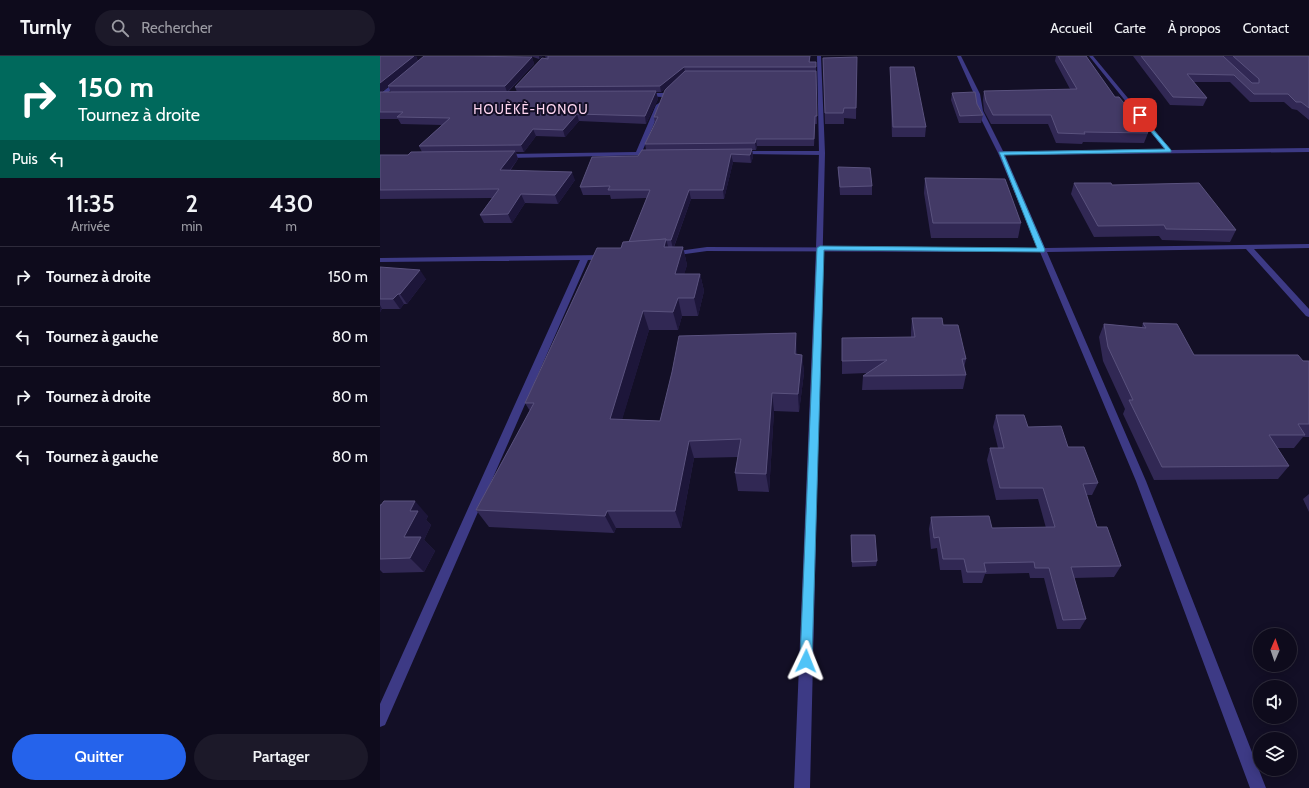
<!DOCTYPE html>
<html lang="fr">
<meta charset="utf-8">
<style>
:root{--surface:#0e0b1c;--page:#1c1929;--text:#f1f3f6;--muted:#9b9ba3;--line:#2e2b3b;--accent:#2563eb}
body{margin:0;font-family:Cabin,sans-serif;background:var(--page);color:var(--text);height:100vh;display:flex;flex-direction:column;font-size:15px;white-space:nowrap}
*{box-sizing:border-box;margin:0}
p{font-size:13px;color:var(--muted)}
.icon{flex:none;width:22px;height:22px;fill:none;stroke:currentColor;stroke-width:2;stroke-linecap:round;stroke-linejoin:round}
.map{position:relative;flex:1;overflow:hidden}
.sheet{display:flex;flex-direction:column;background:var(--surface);width:380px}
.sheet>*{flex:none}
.banner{background:#00695c;color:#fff;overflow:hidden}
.needle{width:26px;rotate:2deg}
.fabs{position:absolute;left:873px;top:572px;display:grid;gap:8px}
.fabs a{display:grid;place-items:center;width:44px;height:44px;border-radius:50%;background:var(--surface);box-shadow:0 2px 10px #0003,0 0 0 1px var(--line);font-size:20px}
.pin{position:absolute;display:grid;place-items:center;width:34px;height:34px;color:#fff;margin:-17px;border-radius:8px;box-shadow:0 2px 6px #0006}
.me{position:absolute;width:44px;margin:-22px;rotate:2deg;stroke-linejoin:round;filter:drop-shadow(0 0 3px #0008)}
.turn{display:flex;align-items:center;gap:14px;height:84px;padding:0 12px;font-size:18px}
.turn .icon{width:52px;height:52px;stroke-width:2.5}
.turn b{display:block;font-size:28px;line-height:34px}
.then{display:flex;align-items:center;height:38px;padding:0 12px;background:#0003;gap:8px;font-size:15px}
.eta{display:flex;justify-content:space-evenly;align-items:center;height:68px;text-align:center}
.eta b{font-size:24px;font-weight:600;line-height:28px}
.button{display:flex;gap:8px;margin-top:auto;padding:8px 12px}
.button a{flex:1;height:46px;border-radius:24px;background:var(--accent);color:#fff;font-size:16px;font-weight:600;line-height:46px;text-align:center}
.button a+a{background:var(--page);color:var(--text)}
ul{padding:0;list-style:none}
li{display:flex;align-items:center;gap:12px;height:60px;padding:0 12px;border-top:1px solid var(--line)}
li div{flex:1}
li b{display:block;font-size:15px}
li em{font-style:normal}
header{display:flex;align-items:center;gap:24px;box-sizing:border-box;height:56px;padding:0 20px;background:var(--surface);border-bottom:1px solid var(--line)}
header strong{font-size:19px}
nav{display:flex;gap:22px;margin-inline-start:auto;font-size:14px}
.search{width:280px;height:36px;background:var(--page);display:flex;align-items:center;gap:10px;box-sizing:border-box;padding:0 14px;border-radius:22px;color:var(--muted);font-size:15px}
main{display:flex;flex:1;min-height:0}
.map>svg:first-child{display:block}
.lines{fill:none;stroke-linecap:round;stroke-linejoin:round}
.minor{fill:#3d3a85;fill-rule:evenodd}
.tertiary{fill:#3d3a85;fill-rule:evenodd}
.wall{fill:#312854;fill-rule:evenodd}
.shaded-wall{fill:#1d163a}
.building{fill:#433a66;stroke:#5a527e}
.route{fill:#4fc3f7;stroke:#337fa1}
.labels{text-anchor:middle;stroke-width:4;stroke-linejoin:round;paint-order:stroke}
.far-quarter-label{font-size:13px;letter-spacing:1px;fill:#ffd6f0;stroke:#130f26}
</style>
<header>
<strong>Turnly</strong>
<div class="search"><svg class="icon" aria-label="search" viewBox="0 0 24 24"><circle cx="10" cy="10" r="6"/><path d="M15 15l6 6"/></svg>Rechercher</div>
<nav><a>Accueil</a><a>Carte</a><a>À propos</a><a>Contact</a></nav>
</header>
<main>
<section class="sheet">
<div class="banner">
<div class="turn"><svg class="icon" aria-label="right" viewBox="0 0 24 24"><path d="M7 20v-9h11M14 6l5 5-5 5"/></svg><div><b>150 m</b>Tournez à droite</div></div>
<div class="then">Puis<svg class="icon" aria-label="left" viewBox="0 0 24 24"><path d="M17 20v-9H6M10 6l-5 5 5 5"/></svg></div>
</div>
<div class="eta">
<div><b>11:35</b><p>Arrivée</p></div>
<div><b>2</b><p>min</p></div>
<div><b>430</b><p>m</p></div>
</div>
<ul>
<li><svg class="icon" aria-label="right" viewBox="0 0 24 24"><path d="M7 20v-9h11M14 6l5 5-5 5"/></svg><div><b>Tournez à droite</b></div><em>150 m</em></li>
<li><svg class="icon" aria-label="left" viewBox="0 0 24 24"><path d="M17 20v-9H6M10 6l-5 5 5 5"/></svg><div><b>Tournez à gauche</b></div><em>80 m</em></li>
<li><svg class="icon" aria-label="right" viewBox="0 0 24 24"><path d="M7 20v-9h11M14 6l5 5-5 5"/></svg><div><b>Tournez à droite</b></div><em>80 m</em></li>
<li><svg class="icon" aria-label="left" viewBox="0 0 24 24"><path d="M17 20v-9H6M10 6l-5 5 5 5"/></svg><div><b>Tournez à gauche</b></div><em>80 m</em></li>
</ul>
<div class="button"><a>Quitter</a><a>Partager</a></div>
</section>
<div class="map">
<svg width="929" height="732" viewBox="0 0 929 732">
<rect width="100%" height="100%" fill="#130f26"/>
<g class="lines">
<g class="minor">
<polygon points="577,0 581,0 600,38 603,55 623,95 785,94 709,0 713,0 791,94 929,92 929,96 625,99 665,192 929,188 929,192 874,193 929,253 929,261 926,260 866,193 667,196 766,425 886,732 870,732 756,425 660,196 327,195 291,200 287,198 291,196 327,191 658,192 618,97 597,55 594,38"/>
<polygon points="17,24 22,25 0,43 0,38"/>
<polygon points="263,37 283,37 286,39 283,41 261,40 260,39"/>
<polygon points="279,47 282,49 262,96 272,96 275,98 274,99 124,102 121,100 124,98 256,96 276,49"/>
<polygon points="360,95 442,95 445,97 442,99 358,98 357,97"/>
<polygon points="225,199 228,199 228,203 208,204 5,669 0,671 0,648 200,204 0,206 0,202"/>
</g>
<polygon class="tertiary" points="437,0 441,0 445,97 430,732 414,732 436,192 439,97"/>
</g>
<g class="wall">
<path d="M 0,0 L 36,0 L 38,5 L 152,1 L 154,8 L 128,36 L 137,36 L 135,31 L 166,3 L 165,0 L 430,0 L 430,6 L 436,6 L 437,68 L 435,68 L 434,90 L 377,90 L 376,94 L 372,94 L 373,101 L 371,107 L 353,106 L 344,143 L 311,143 L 294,191 L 303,191 L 307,209 L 304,218 L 320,218 L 324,235 L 318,260 L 302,260 L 298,274 L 269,274 L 242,363 L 280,365 L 417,295 L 417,299 L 422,299 L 424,317 L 419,356 L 394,355 L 389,436 L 358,435 L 355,417 L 358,401 L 314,402 L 301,472 L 236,472 L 234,477 L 109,471 L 96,454 L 150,355 L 145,347 L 241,192 L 249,186 L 267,142 L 231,143 L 230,139 L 203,139 L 200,131 L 258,100 L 266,94 L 265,88 L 275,68 L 274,61 L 296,24 L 281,36 L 276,36 L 278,43 L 266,68 L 199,65 L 185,81 L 156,80 L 144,96 L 136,96 L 138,103 L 130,115 L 195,124 L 178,148 L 145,147 L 132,167 L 104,167 L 100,159 L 112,142 L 0,143 L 0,99 L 28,99 L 42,96 L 39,90 L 62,69 L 21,68 L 18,63 L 0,63 ZM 8,30 L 11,36 L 1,36 L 5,33 Z"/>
<polygon points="150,0 162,0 159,3"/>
<polygon points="676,0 706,0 735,41 768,77 764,87 703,86 702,88 676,87 668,68 611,68 604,55 603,44 604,35 690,33 675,5"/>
<polygon points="753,0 929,0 929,64 917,54 912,53 904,46 870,46 850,26 813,26 827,42 823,50 790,49"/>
<polygon points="477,1 476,63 464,62 464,68 445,68 443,2"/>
<polygon points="510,11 546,71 545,81 512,81 510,20"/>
<polygon points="572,37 597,48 603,59 601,67 579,67 571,44"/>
<polygon points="458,111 492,130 492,139 460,139"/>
<polygon points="545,122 641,167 638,182 551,182 544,137"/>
<polygon points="694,127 732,129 856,174 850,186 782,184 779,180 714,181 691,138"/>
<polygon points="0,211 46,223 27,248 24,248 20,253 2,253 0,256"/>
<polygon points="532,262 563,269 586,303 584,312 586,319 583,333 482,334 483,320 487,317 462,318 462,282 531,282 531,276"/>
<polygon points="763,267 814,299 929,305 929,381 923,381 914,392 897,392 909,410 898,423 774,424 743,358 745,353 723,305 719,281 724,268 762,271"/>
<polygon points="616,359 648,371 688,391 718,427 712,439 707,439 717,471 741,510 734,521 694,522 706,563 700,573 677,573 664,522 650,522 649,517 605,518 602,527 583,527 581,514 560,514 557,492 551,493 549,473 551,461 612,472 666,472 658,443 616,444 607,404 610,392 618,392 613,371"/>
<polygon points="929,438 929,456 923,443"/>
<polygon points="0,449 48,460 46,464 51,469 44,484 55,495 44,516 3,517 0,514"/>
<polygon points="471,484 497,505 496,510 472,511"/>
</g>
<g class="shaded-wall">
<polygon points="34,0 36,0 38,6 8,30 0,37 0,27"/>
<polygon points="159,0 162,0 159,3"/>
<polygon points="152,1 154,8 127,36 125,30"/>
<polygon points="304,11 305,16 281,36 280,30"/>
<polygon points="276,35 278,43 266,68 265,60"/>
<polygon points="197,58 199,65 185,81 183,74"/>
<polygon points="435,60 435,68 434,90 434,83"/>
<polygon points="153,73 156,80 144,96 141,89"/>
<polygon points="376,83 377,90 376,94 375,87"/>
<polygon points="372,93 373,101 371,107 370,99"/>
<polygon points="135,95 138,103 123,123 120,114"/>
<polygon points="351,98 353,106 344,143 343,134"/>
<polygon points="192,116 195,124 178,148 175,139"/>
<polygon points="309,134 311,143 293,193 291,184"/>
<polygon points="141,138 145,147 132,167 128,158"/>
<polygon points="286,183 291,201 284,191"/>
<polygon points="303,191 307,209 299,235 295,218"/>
<polygon points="40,214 46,223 27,248 20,238"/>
<polygon points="320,218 324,235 318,260 314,242"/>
<polygon points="18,238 24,248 20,253 13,243"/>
<polygon points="298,242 302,260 298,274 293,256"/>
<polygon points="0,249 2,253 0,256"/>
<polygon points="263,255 269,274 237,381 230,363"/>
<polygon points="416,277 417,295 416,317 415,298"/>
<polygon points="422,299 424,317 419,356 418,338"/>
<polygon points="392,337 394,355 389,436 386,418"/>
<polygon points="309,385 314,402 301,472 295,455"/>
<polygon points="35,445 48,460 46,464 51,469 44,484 55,495 44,516 30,502 24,481 30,455"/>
<polygon points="227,455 236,472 234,477 225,460"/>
</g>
<g class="building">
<polygon points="0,0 34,0 0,27"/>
<polygon points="44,0 76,0 152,1 125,30 8,30"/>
<polygon points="168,0 430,0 429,6 436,6 436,11 304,11 280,30 135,31 162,2 168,3"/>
<polygon points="678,0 706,0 735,41 739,41 768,77 704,76 705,78 678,77 671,59 613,59 606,45 604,35 697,33"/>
<polygon points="761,0 843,0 872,27 879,27 879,23 853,0 929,0 929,52 921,46 916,46 908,38 874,38 854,19 807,18 827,42 793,41"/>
<polygon points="477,1 476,52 464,52 463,57 445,57 443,2"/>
<polygon points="510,11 534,11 546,71 513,71"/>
<polygon points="305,15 436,15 437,60 435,60 434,83 376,83 375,87 265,88 278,61 274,61 285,34"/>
<polygon points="276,35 265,60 197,58 183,74 153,73 141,89 39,90 70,62 17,61 23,56 0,56 0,36"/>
<polygon points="595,36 597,48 603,59 580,60 572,37"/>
<polygon points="372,93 370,99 351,98 343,134 309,134 291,184 286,184 286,183 249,186 270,134 228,134 230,130 200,131 212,101 258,100 262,94"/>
<polygon points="135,95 120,114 192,116 175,139 141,138 128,158 100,159 119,133 0,134 0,99 28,99 31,96"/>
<polygon points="458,111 490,112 492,130 460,131"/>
<polygon points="545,122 625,123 641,167 553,167"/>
<polygon points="694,127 731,127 732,129 819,127 856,174 786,173 784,169 718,170"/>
<polygon points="286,183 284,191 303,191 295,218 320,218 314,242 298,242 293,256 263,255 230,363 280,365 292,316 299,280 416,277 415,298 422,299 418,338 392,337 386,418 355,417 361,383 309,385 295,455 227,455 225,460 96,454 154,347 145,347 217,192 241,192 243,186"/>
<polygon points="0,211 40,214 20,238 18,238 13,243 0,243"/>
<polygon points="532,262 562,262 563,269 578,269 586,303 582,303 586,319 483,320 507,304 462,305 462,282 535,281"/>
<polygon points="763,267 797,268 814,299 918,299 923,305 929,305 929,368 918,368 925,379 889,379 909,410 782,411 749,344 753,344 728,291 724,268 766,272"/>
<polygon points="616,359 644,359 648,371 681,370 688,391 704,391 718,427 703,428 717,471 727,471 741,510 691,511 706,563 683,564 669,512 655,512 654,506 604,507 606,516 587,516 584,503 563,503 559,481 554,482 551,461 609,460 612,472 675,471 663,432 620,432 610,392 624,392"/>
<polygon points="4,445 35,445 30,455 38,455 24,481 41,481 30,502 0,503 0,449 1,449"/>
<polygon points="471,479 495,479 497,505 472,506"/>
</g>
<polygon class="route" points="760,58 791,94 791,96 624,99 665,194 664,196 444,194 432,605 430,609 426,611 422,609 420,605 437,192 440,190 657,192 619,96 785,93 758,60 758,58"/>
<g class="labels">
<g class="far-quarter-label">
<text x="151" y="58">HOUÈKÈ-HONOU</text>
</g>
</g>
</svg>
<div class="fabs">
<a><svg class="needle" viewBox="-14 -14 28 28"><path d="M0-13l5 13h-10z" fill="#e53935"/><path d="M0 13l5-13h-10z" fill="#9b9ba3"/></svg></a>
<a><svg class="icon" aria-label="sound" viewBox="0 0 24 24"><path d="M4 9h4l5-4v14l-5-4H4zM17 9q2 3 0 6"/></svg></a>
<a><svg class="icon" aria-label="layers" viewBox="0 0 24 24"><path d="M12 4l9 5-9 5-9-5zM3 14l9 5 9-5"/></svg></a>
</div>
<div class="pin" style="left:760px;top:59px;background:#d93025"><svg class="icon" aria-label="arrive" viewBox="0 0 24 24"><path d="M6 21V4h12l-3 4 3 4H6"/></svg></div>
<svg class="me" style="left:426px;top:605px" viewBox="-20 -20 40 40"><path d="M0-17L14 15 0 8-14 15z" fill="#4fc3f7" stroke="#fff" stroke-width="4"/></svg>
</div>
</main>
